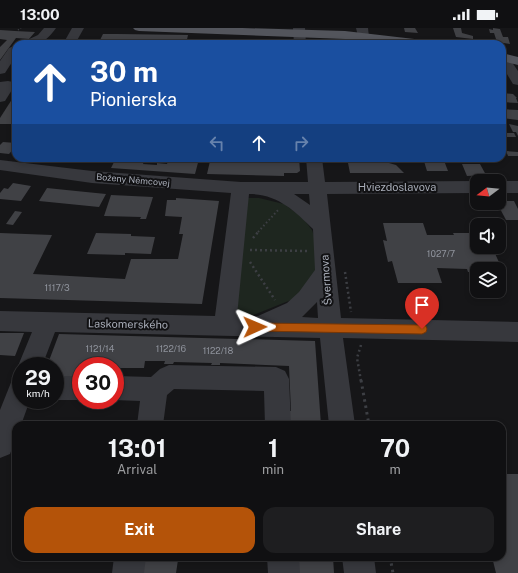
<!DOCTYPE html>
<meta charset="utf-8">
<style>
:root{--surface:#101012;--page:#1e1e20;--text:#f1f3f6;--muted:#9c9d9f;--line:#303032;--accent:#b45309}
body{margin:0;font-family:"Public Sans",sans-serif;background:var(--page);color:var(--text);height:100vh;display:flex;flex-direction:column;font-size:15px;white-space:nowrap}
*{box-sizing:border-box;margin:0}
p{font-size:13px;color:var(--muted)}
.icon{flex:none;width:22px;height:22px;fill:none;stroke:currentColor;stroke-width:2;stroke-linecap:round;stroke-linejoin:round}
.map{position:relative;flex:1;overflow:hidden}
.panel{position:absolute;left:12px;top:393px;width:494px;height:140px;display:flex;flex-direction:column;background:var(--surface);border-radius:12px;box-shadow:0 2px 6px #0003,0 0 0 1px var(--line)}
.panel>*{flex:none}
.banner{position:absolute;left:12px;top:12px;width:494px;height:122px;border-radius:12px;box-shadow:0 2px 6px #0003,0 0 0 1px var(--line);background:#1a4fa0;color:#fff;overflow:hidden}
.needle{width:26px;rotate:254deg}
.fabs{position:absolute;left:470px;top:146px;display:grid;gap:8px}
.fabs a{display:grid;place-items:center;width:36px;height:36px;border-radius:8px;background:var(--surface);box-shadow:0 2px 6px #0003,0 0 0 1px var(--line);font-size:20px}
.speed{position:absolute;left:12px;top:329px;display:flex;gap:8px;font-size:20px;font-weight:700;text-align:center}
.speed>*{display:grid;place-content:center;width:52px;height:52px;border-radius:50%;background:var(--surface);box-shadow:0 2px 6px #0003,0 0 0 1px var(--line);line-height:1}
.speed small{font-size:10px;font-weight:400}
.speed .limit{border:6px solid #d22;background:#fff;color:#111}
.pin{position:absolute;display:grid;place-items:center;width:34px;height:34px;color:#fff;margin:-41px -17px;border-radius:50% 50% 50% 0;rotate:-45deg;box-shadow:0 0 4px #0007}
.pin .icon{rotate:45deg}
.me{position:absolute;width:44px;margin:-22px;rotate:89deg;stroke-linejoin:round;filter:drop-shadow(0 0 3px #0008)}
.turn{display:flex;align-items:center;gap:14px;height:84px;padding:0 12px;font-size:18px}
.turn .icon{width:52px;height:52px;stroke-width:2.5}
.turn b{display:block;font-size:28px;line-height:34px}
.lanes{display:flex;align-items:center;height:38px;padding:0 12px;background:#0003;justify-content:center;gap:20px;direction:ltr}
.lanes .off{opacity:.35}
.eta{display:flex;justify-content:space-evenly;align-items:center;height:68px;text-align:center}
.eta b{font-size:24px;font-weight:700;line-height:28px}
.button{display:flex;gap:8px;margin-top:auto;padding:8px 12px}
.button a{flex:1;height:46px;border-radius:12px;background:var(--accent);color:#fff;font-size:16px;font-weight:700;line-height:46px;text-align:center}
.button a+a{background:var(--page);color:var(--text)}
.status{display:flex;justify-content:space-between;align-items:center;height:28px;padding:0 20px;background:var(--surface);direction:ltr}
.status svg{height:11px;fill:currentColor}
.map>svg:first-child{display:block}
.green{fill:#1e261f}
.building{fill:#404145}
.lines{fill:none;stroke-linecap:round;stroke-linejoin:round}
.path-far3{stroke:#3d3f44;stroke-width:1.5;stroke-dasharray:1 2;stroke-linecap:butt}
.path-far2{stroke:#3d3f44;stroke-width:2;stroke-dasharray:1.5 2.5;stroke-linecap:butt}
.path-far1{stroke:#3d3f44;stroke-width:2.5;stroke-dasharray:2 3;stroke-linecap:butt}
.path{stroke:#3d3f44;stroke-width:3;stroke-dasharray:2.5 4;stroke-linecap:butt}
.minor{fill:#37383d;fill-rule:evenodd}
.major{fill:#53555c;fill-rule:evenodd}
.route{fill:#b45309;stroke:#753606}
.labels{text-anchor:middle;stroke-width:4;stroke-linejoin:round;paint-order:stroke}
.far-street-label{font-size:9px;fill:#a8adb8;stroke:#111113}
.number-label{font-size:9px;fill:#8e929b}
.street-label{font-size:11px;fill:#a8adb8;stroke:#111113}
</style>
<div class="status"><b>13:00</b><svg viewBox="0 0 49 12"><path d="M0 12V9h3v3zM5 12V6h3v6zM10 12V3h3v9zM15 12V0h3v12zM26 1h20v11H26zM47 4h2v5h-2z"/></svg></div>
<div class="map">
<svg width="518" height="545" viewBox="0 0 518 545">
<rect width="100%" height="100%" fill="#161618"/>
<polygon class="green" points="247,170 259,170 284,176 303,190 312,202 317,217 318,240 296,270 251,288 235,288"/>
<g class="building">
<polygon points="404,0 415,0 418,5 405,4"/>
<polygon points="453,0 461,0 462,5 473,8 473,11 456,9"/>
<polygon points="493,0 500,1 503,9 508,9 510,16 497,14 494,5 490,5 489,1 493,2"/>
<polygon points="0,2 15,3 35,4 29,11 16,10 0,32 0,19 7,12 0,11"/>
<polygon points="103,6 118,6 188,7 186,16 178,16 179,14 172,14 172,16 154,15 154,16 148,16 148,14 139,14 139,16 131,16 132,14 123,14 123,16 98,16"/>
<polygon points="46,13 59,13 57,16 44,16"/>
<polygon points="223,13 245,15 245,16 213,16 214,14"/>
<polygon points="16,65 16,92 14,96 0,96 0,90"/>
<polygon points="502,65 513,66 517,70 516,70 518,75 502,74"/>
<polygon points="502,81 518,82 518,92 502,90"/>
<polygon points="509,96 518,98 518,108 516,104 513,104"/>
<polygon points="502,105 514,105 516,109 504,109"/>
<polygon points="3,114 16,115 16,118 9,126 0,125 0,117"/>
<polygon points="506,123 518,124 518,128 508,128"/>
<polygon points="71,130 93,130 88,134 70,132"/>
<polygon points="116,130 145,131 143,136 157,137 157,135 167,136 169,130 199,131 195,146 111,140"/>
<polygon points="227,130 268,132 268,133 276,133 276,130 299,130 300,143 297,145 284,145 284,148 207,146 210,133 233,134 233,132 227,132"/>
<polygon points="347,130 381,130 382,133 396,137 404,145 350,145"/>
<polygon points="423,130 443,130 448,143 427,143"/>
<polygon points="462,136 480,136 486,147 467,148"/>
<polygon points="13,155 31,158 21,173 0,171 0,165 4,160 8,161"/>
<polygon points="47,160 76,163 106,166 99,179 39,173"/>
<polygon points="111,167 153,169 146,191 140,191 141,189 104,188"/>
<polygon points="176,170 219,173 202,276 0,270 0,205 52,207 33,246 125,251 131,231 178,231 183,206 179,206 182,189 165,188 167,172 176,172"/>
<polygon points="499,173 514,173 518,181 518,192 506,192 497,175"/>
<polygon points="15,183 22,184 13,197 6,196"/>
<polygon points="383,195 423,195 427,207 454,207 453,205 477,205 477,219 492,219 503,243 499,243 499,241 477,241 477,244 468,244 467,241 437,240 442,255 398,255 392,233 388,234 383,212 387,213"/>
<polygon points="96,205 131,206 131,208 155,209 151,226 125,225 125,227 87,226"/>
<polygon points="0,305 24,305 15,328 0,327"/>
<polygon points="59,306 315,313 321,397 292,397 291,392 289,392 289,383 291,383 289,338 220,335 220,337 211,337 212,335 174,334 173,336 164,336 165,333 145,333 144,340 115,340 115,338 81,338 79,352 55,352 55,338 47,338"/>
<polygon points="502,446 518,446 518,545 496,545 492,529 502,529"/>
<polygon points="143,529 248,529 248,532 178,532 176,545 140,545"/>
<polygon points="298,529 333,529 334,545 299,545"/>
</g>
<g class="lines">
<polyline class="path-far3" points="18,2 21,0"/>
<polyline class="path-far2" points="258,204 279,181"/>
<g class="path-far1">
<polyline points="253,210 259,203"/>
<polyline points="250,222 307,223"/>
<polyline points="250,234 275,272"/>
<polyline points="345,244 351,284"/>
<polyline points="361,317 357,330 361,353"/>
</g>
<g class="path">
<polyline points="361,352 369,397"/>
<polyline points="390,529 393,545"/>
</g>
<g class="minor">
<path d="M 44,0 L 56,0 C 45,15 41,16 23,16 L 25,13 L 38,7 Z"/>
<polygon points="72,0 84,0 75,16 63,16"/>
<polygon points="293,0 305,0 306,16 294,16"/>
<polygon points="356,0 368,0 369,9 367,12 359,12"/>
<polygon points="16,17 16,28 5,45 0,46 0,33 9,20"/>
<polygon points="502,26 507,27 518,43 518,57 513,56 502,38"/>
<polygon points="8,53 13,54 15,57 5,73 0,74 0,54"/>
<path d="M 306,130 L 322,130 L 325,154 L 477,153 L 477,165 L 327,166 L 341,290 L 518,294 L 518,314 L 343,310 L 355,397 L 329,397 L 320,310 L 55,304 L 42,338 L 21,338 L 21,345 L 18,338 L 32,304 L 0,303 L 0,283 L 215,288 L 231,165 L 92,155 L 0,142 L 0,132 L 92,143 L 241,154 L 308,154 ZM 249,166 C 277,166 294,182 313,201 L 315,242 L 299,264 L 287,275 L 258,288 L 237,288 ZM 294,166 L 309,166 L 310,177 ZM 317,274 L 318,290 L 302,289 Z"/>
<rect x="499" y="153" width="19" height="12"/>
<polygon points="169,337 276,339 285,343 289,351 291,397 265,397 264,363 174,361 167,367 163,397 137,397 140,373 114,372 115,348 151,349 160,341"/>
<polygon points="55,348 81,348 82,372 54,372"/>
<polygon points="21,349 21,372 30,372 21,397 16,397 16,410 10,426 0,430 0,382 12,352"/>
<polygon points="114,529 146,529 144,545 112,545"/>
<polygon points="267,529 299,529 300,545 268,545"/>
<polygon points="342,529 374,529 376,545 344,545"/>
</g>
<g class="major">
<polygon points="133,0 242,0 345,3 423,12 427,13 429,16 392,16 345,11 139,3 135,2"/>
<polygon points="502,25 518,29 518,37 502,33"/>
</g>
</g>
<polygon class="route" points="255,295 422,297 426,298 427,301 426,304 422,306 255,303 252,302 250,299 252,296"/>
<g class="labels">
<g class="far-street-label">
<text transform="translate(133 152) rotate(5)" y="3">Boženy Němcovej</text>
</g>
<g class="number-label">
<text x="441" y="229">1027/7</text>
<text x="57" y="263">1117/3</text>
<text x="100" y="324">1121/14</text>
<text x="171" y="324">1122/16</text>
<text x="218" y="326">1122/18</text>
</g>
<g class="street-label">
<text x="397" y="163">Hviezdoslavova</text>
<text transform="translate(326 252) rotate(-94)" y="4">Švermova</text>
<text transform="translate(128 296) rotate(1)" y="4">Laskomerského</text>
</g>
</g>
</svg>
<div class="fabs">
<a><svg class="needle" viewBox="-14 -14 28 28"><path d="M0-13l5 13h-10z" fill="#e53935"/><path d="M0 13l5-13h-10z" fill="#9c9d9f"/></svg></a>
<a><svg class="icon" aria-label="sound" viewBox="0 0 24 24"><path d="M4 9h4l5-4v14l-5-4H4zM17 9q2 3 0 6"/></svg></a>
<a><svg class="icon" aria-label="layers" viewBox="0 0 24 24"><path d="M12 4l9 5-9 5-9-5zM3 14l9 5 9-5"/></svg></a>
</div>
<div class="speed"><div>29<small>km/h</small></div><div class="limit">30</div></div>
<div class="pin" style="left:422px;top:301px;background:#d93025"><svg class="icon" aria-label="arrive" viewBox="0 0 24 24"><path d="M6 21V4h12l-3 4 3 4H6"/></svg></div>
<svg class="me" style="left:255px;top:299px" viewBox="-20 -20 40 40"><path d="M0-17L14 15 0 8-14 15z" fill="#b45309" stroke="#fff" stroke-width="4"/></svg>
<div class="banner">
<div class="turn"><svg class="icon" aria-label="ahead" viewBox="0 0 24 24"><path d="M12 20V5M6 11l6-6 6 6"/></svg><div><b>30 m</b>Pionierska</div></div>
<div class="lanes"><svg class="icon off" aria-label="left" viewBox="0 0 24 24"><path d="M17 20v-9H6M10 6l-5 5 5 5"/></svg><svg class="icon" aria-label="ahead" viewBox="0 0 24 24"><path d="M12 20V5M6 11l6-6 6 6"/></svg><svg class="icon off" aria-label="right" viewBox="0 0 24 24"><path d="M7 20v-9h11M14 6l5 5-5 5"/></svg></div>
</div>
<section class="panel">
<div class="eta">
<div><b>13:01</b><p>Arrival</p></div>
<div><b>1</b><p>min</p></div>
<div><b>70</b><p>m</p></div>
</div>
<div class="button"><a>Exit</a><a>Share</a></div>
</section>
</div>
